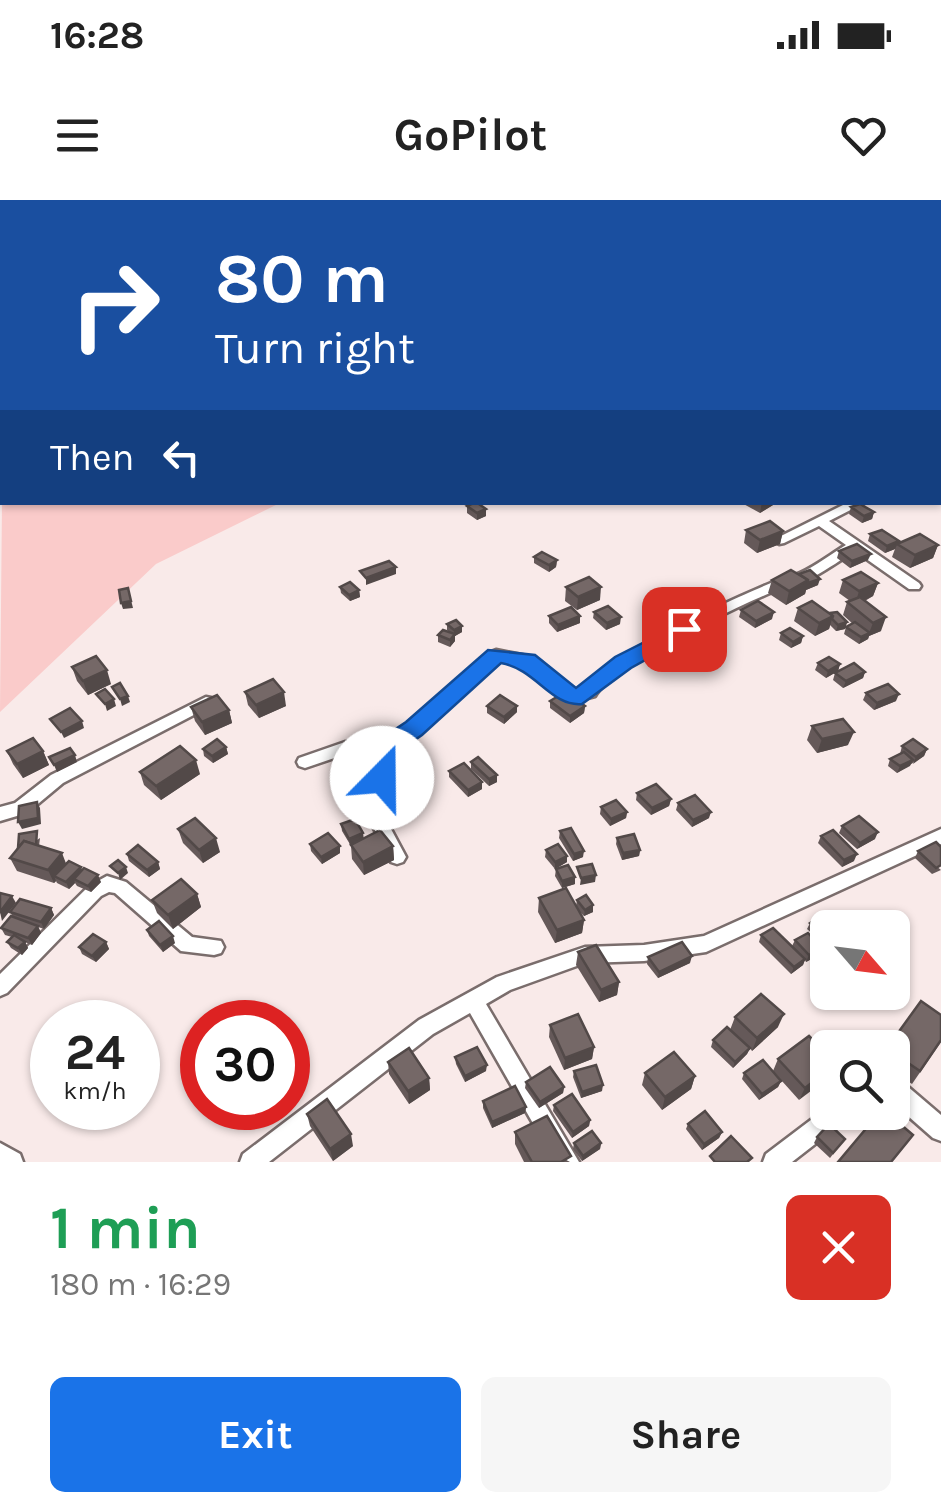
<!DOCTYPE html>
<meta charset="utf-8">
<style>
:root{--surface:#fff;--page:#f6f6f6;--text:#222;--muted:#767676;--accent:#1a73e8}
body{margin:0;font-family:Karla,sans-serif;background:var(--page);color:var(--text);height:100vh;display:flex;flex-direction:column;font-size:38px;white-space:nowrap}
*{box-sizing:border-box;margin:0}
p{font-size:32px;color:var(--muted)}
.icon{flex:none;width:55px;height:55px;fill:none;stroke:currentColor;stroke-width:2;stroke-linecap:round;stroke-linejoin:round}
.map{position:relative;height:962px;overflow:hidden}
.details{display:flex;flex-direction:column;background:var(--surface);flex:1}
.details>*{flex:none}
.top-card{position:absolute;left:0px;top:0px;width:942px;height:305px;box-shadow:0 2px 8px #0004;background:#1a4fa0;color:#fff;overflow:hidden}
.needle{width:65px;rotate:118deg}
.controls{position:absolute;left:810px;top:710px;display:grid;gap:20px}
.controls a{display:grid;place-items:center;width:100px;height:100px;border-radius:15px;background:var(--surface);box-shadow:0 2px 8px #0004;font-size:50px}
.speed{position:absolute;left:30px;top:800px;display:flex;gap:20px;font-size:50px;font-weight:700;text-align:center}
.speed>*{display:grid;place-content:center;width:130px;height:130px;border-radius:50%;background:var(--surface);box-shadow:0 2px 8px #0004;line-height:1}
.speed small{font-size:25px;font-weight:400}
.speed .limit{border:15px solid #d22;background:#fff;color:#111}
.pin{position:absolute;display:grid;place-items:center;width:85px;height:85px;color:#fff;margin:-42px;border-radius:20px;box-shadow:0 5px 15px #0006}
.me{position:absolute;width:110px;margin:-55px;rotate:22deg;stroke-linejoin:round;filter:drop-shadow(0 0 8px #0008)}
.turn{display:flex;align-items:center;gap:35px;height:210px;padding:0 50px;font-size:45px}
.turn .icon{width:130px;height:130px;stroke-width:2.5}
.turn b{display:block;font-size:70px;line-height:85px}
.then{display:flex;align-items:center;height:95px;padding:0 50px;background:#0003;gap:20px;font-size:38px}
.round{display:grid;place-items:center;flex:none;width:105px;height:105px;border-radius:15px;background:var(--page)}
.summary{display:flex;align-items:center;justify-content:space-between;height:170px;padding:0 50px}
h1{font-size:60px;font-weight:700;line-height:75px;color:#1e9e55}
.action{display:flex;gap:20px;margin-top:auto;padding:20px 50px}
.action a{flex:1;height:115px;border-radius:15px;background:var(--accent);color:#fff;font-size:40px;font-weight:700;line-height:115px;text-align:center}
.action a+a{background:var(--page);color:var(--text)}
.status{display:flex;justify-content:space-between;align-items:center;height:70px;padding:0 50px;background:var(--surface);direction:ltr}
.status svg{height:28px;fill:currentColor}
header{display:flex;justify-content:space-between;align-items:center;height:130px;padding:0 50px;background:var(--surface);font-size:45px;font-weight:700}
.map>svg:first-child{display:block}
.green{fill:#facbca}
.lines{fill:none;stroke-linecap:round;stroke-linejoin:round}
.runway{stroke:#c3b6b6;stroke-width:125}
.street-casing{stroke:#7a6d6c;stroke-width:5}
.street{fill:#fff;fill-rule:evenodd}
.wall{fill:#655959}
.shaded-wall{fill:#524948}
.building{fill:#756867;stroke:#524948;stroke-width:2.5}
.route{fill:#1a73e8;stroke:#114b97;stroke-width:2.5}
</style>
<div class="status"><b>16:28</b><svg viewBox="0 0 49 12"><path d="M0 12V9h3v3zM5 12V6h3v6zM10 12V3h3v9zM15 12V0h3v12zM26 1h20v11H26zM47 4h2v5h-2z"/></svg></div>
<header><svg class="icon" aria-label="menu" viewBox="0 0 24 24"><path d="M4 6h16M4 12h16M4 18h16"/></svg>GoPilot<svg class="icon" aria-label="heart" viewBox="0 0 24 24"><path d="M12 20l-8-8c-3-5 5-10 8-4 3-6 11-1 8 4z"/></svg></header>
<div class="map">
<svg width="941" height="962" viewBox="0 0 941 962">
<rect width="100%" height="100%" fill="#f9eae9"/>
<polygon class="green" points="2,302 280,303 156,364 0,512"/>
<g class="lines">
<polyline class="runway" points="0,154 2,152"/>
<g class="street-casing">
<g id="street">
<rect x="940" y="232" width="1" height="6"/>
<rect x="940" y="261" width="1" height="6"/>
<path d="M 849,302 L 866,302 L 829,321 L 919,383 L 921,386 L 919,389 L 909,389 L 855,351 C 842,359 828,369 815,376 C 805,381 795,383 785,387 C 747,401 613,465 595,496 L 572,502 L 567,501 L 523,464 L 499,460 L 420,532 L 385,556 L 383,561 L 388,581 L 377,603 L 406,657 L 403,662 L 397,664 L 391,662 L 361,603 L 372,581 L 367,561 L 368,557 L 346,554 L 305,568 L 299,566 L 297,562 L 299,558 L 345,542 L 375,547 L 408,524 L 491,452 L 496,450 L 532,457 L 575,491 L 585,488 C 603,457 733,399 771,383 C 780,379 791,377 800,373 C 816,366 831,354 846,345 L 819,326 L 784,343 L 779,344 L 773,340 Z"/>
<polygon points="206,497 211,498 214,502 211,506 63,583 27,613 0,621 0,607 15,603 51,575"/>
<polygon points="941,629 941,644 706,752 644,761 585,763 510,790 486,804 579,962 555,962 470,813 433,834 269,962 240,962 243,954 419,820 497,777 585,747 644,745 704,736"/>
<polygon points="107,676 126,682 192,737 221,741 224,747 221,753 214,755 181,751 115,693 109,692 101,696 7,793 0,796 0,774 89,686"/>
<polygon points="892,877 900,880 941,915 941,941 933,938 892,902"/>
<polygon points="828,907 828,912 849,912 846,920 792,962 763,962 766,954"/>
<polygon points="0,943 20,954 23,962 0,962"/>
</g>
</g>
<use href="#street" class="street"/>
</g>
<g class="wall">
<polygon points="469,302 488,302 480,305 486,316 477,320 467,313 467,306 471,304"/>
<polygon points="740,302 774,302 773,305 760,313"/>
<polygon points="851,307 874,312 872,319 862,323 849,314"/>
<polygon points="746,330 783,331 780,344 757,353 744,343"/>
<polygon points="870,334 899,341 938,345 933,358 910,368 892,357 895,349 885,353 868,341"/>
<polygon points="839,351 868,360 850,368 837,358"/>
<polygon points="534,357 557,360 556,367 549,372 534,363"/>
<polygon points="772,380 818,385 806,390 805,394 786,405 768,393"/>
<polygon points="843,380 878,383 873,396 865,401 881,431 869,436 868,439 859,444 844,434 846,427 853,424 843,415 847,402 850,401 839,393"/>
<polygon points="340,387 359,390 360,397 350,401 341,393"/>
<polygon points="566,387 600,400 577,410 565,401"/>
<polygon points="798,408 830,413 847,422 845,429 836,431 830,425 829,429 815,436 794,421"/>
<polygon points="741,410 772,419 755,428 739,417"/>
<polygon points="594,412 620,424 606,430 593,418"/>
<polygon points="549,416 580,423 557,432 549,423"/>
<polygon points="447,424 462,426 462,432 455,436 455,441 450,447 438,442 438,435 449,432 447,430"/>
<polygon points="676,433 695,436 694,443 686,448 675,440"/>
<polygon points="781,433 803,436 801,443 791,448 779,440"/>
<polygon points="818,463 840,464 838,471 826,478 815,470"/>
<polygon points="72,467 111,484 88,495 77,481"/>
<polygon points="865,472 863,478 843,488 833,480 835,473"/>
<polygon points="245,492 286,506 259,518 248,505"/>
<polygon points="866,493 896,501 874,510 863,500"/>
<polygon points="550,501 585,506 584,513 570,523 550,508"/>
<polygon points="487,506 517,506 517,512 504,524 487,513"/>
<polygon points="191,507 229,510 232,523 205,535 195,521"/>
<polygon points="812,526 848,545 817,553 807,540"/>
<polygon points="902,546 927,549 924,556 897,573 888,566 890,559 900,554"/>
<polygon points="226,547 228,554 213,563 204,556 203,549"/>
<polygon points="7,551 43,551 49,565 23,578 13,564"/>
<polygon points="471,562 497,582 489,586 471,569"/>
<polygon points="400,566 419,574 419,580 409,585 400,573"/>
<polygon points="449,571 482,589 468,597 449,577"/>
<polygon points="140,572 200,574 161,600 144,585"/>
<polygon points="637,593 671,599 669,606 651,615 636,600"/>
<polygon points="678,603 709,618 692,627 676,610"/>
<polygon points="601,607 627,612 626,618 610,626 600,614"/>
<polygon points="341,624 364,639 393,646 394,660 364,675 352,659 351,646 342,631"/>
<polygon points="842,626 875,639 857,649 839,633"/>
<polygon points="178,629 220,652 203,663 183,643"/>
<polygon points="560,631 583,657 573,661 559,638"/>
<polygon points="821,636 854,661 842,667 818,643"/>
<polygon points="40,638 39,646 66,664 82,670 101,682 91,692 77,686 75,683 69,689 57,683 56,681 54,683 17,671 10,658"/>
<polygon points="617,638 640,650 639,656 622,660 616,644"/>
<polygon points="310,644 340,653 322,664 311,651"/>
<polygon points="546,650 567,656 567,662 555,669 545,657"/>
<polygon points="918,651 941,670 932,674 915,658"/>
<polygon points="127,654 158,662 160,669 149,677 129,661"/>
<polygon points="556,669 575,677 575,684 562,688 555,676"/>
<polygon points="197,694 201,707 173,729 157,713 152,700"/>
<polygon points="539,698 576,706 577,700 593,712 584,716 578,710 584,720 582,733 555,743 538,712"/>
<polygon points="51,708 54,715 44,729 38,727 41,733 32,745 25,742 28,748 22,755 11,748 7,742 12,737 5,735 1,728 13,717 10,712"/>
<polygon points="832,717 853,728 828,728 827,747 807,729 810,723 830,724"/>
<polygon points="147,730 175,743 163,752 149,736"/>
<polygon points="761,735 792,746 795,740 819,755 806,762 805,760 803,765 791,774 759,742"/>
<polygon points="106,742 109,749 96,762 82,754 79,747"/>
<polygon points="578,752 619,782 617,795 599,802 576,765"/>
<polygon points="648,757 690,763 658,778 647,764"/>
<polygon points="735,817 778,827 752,851 750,848 747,854 733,868 711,847 713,840 730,830"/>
<polygon points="550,825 594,847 592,859 564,870 549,837"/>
<polygon points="941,842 912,884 892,870 892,848"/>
<polygon points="828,855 799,900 773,871 778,859"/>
<polygon points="455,857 486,871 465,882 456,864"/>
<polygon points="388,862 429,878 430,890 409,904 389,874"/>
<polygon points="574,871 602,891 581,898 573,877"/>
<polygon points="645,873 695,876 691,889 662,910 642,885"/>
<polygon points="744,873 781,881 778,887 759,900 742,879"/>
<polygon points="526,882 564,887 563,893 539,908 525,888"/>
<polygon points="483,901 526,907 525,913 492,928 483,908"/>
<polygon points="554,905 590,920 589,926 572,938 553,911"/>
<polygon points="307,914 353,946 333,961 310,926"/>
<polygon points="688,924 722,932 719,938 702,950 686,929"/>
<polygon points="515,932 570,962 524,962 515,944"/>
<polygon points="817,937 845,939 830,958 814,943"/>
<polygon points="574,943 601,943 600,949 582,961 573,949"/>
</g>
<g class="shaded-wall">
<polygon points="762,302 774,302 773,305 760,313"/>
<polygon points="486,309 486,316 477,320 477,313"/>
<polygon points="874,312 872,319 862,323 864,316"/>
<polygon points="783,331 780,344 757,353 760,340"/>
<polygon points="899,341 895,349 885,353 887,346"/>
<polygon points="938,345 933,358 910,368 915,355"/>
<polygon points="871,354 868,360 850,368 852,361"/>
<polygon points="557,360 556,367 549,372 549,365"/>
<polygon points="396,367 396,374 366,385 366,378"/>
<polygon points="820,379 818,385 806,390 805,394 786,405 789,391 808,380"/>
<polygon points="878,383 873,396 855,405 859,391"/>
<polygon points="601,387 600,400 577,410 578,397"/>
<polygon points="128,388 133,408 123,409 121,403"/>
<polygon points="359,390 360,397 350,401 349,395"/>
<polygon points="774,412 772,419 755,428 756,421"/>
<polygon points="580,416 580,423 557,432 558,425"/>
<polygon points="833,416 829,429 815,436 819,423"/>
<polygon points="621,417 620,424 606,430 607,423"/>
<polygon points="886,417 881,431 869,436 868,439 859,444 861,437 869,433 873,423"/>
<polygon points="847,422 845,429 836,431 838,425"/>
<polygon points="462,426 462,432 455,436 455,441 450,447 450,440 454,435 454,430"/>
<polygon points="695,436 694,443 686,448 687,441"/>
<polygon points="803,436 801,443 791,448 793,442"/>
<polygon points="840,464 838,471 826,478 828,471"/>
<polygon points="107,470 111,484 88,495 83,481"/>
<polygon points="865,472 863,478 843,488 846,481"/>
<polygon points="284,492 286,506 259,518 256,505"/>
<polygon points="899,494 896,501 874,510 877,503"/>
<polygon points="128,496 130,502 122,506 120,499"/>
<polygon points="114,499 116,506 107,511 105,504"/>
<polygon points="517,506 517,512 504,524 504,517"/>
<polygon points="585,506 584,513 570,523 570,516"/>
<polygon points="229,510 232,523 205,535 202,522"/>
<polygon points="82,521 84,528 64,538 61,532"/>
<polygon points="854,532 848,545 817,553 822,539"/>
<polygon points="226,547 228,554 213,563 212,556"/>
<polygon points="927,549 924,556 913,564 916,557"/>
<polygon points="43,551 49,565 23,578 17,564"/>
<polygon points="75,555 77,562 57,572 54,565"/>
<polygon points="196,560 200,574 161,600 156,586"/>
<polygon points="913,560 910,566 897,573 900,566"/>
<polygon points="419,574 419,580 409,585 408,578"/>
<polygon points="497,575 497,582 489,586 489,579"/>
<polygon points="482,582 482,589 468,597 468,590"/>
<polygon points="671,599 669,606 651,615 652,608"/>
<polygon points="37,602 40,608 41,624 22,629 18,622"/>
<polygon points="627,612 626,618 610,626 611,619"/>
<polygon points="711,612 709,618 692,627 693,620"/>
<polygon points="878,632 875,639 857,649 860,643"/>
<polygon points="363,633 364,640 350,646 349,639"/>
<polygon points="216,638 220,652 203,663 199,650"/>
<polygon points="340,646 340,653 322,664 321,657"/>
<polygon points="393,646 394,660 364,675 363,662"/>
<polygon points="640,650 639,656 622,660 623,653"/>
<polygon points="584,651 583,657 573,661 574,654"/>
<polygon points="62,653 67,666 54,676 56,681 54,683 48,670"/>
<polygon points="857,654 854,661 842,667 844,660"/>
<polygon points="567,656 567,662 555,669 555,662"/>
<polygon points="158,662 160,669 149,677 147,670"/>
<polygon points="81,667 84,674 74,679 75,683 69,689 66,682"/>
<polygon points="126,667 128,673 120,680 118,673"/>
<polygon points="98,675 101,682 91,692 88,686"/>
<polygon points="596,675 595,682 580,685 581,678"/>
<polygon points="575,677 575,684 562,688 562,681"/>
<polygon points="197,694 201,707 173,729 168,715"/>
<polygon points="12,696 16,703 2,721 0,712"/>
<polygon points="593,705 593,712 584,716 585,710"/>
<polygon points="51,708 54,715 44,729 41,722"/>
<polygon points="584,720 582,733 555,743 557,730"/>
<polygon points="38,726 41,733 32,745 28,738"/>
<polygon points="173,736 175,743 163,752 160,745"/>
<polygon points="25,742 28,748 22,755 18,748"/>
<polygon points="106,742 109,749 96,762 92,756"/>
<polygon points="822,748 819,755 806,762 809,755"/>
<polygon points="692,756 690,763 658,778 659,772"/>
<polygon points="805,759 803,765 791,774 794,767"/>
<polygon points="619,782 617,795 599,802 601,790"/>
<polygon points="784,814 778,827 752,851 757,838"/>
<polygon points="594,847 592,859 564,870 565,858"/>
<polygon points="750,848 747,854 733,868 735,862"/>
<polygon points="487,865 486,871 465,882 465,876"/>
<polygon points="828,870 828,878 799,900 805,888"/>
<polygon points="695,876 691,889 662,910 665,897"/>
<polygon points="429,878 430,890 409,904 408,891"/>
<polygon points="781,881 778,887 759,900 762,894"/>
<polygon points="603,885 602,891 581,898 582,892"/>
<polygon points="564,887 563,893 539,908 540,902"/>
<polygon points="526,907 525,913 492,928 492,922"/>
<polygon points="590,920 589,926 572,938 573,932"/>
<polygon points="722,932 719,938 702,950 704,944"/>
<polygon points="351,934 353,946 333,961 330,949"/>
<polygon points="601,943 600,949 582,961 583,956"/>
</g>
<g class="building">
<polygon points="476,302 486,309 477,313 467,306"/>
<polygon points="860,304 874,312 864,316 851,307"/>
<polygon points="770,321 783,331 760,340 746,330"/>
<polygon points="882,330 899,341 887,346 870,334"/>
<polygon points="920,334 938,345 915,355 897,344"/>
<polygon points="857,344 871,354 852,361 839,351"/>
<polygon points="542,352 557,360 549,365 534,357"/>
<polygon points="389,361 396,367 366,378 360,371"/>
<polygon points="791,370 808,380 789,391 772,380"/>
<polygon points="810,370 820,379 808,383 808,380 799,374"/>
<polygon points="861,372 878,383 859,391 843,380"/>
<polygon points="589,377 601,387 578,397 566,387"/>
<polygon points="350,382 359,390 349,395 340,387"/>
<polygon points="128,388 131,401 121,403 119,390"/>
<polygon points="860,397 886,417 873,423 847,402"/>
<polygon points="758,401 774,412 756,421 741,410"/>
<polygon points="812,401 833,416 819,423 798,408"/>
<polygon points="608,406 621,417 607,423 594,412"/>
<polygon points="571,407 580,416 558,425 549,416"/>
<polygon points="837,412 847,422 838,425 832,419 833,416 830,413"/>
<polygon points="456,420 462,426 454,430 447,424"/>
<polygon points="855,422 870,433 861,437 846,427"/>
<polygon points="685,428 695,436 687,441 676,433"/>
<polygon points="790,428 803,436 793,442 781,433"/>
<polygon points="443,430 455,434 450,440 438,435"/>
<polygon points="96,456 107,470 83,481 72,467"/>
<polygon points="829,457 840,464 828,471 818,463"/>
<polygon points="854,463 865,472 846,481 835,473"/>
<polygon points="273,479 284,492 256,505 245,492"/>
<polygon points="120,483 128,496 120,499 112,487"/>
<polygon points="888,484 899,494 877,503 866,493"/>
<polygon points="105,489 114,499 105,504 96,494"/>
<polygon points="565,492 585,506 570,516 550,501"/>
<polygon points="217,495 229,510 202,522 191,507"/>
<polygon points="500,495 517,506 504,517 487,506"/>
<polygon points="70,508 82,521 61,532 50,519"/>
<polygon points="843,519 854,532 822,539 812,526"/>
<polygon points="33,538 43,551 17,564 7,551"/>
<polygon points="217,539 226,547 212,556 203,549"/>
<polygon points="913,539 927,549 916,557 902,546"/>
<polygon points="180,546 196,560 156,586 140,572"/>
<polygon points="70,548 75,555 54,565 49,557"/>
<polygon points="904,552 913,560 900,566 890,559"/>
<polygon points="478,557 497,575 489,579 471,562"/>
<polygon points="410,561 419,574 408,578 400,566"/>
<polygon points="464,563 482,582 468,590 449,571"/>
<polygon points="656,584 671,599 652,608 637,593"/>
<polygon points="695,595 711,612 693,620 678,603"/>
<polygon points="616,600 627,612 611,619 601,607"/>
<polygon points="37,602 38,618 18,622 19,606"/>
<polygon points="859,616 878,632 860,643 842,626"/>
<polygon points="195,618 216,638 199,650 178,629"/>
<polygon points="355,619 363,633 349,639 341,624"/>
<polygon points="571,628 584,651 574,654 560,631"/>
<polygon points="380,630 393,646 363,662 351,645"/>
<polygon points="833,630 857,654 844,660 821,636"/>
<polygon points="37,631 36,645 24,641 18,648 19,634"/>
<polygon points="328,633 340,646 321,657 310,644"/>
<polygon points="634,634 640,650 623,653 617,638"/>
<polygon points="24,641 62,653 48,670 10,658"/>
<polygon points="936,642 941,647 941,665 936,668 918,651"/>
<polygon points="558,644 567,656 555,662 546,650"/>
<polygon points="138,645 158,662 147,670 127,654"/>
<polygon points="118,660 126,667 118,673 110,666"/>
<polygon points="69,661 81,667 66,682 54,676"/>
<polygon points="592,664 596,675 581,678 577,667"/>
<polygon points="568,665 575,677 562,681 556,669"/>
<polygon points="84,668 98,675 88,686 74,679"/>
<polygon points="181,679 197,694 168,715 152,700"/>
<polygon points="566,688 584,720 557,730 539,698"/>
<polygon points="0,693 12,696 0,712"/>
<polygon points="586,695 593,705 585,710 577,700"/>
<polygon points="20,699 51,708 41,722 10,712"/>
<polygon points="839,714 853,728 842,728 832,717"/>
<polygon points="11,716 38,726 28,738 1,728"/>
<polygon points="820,716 833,728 828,728 828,739 810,723"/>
<polygon points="159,721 173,736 160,745 147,730"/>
<polygon points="773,728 805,759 794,767 761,735"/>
<polygon points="808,733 822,748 809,755 795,740"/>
<polygon points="93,734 106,742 92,756 79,747"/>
<polygon points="14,735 25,742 18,748 7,742"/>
<polygon points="682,742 692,756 659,772 648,757"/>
<polygon points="596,745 619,782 601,790 578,752"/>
<polygon points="761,794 784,814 757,838 735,817"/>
<polygon points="921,801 941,815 941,840 920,871 892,852 892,848 887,848"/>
<polygon points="578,814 594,847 565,858 550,825"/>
<polygon points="727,827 750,848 735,862 713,840"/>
<polygon points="809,836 828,855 828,870 805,888 778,859"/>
<polygon points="477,847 487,865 465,876 455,857"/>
<polygon points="409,848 429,878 408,891 388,862"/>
<polygon points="674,852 695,876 665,897 645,873"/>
<polygon points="763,860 781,881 762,894 744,873"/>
<polygon points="596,865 603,885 582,892 574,871"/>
<polygon points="550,867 564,887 540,902 526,882"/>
<polygon points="515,886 526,907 492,922 483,901"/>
<polygon points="572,894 590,920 573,932 554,905"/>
<polygon points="327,899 351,934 330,949 307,914"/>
<polygon points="705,911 722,932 704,944 688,924"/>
<polygon points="880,912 886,912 913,935 891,962 838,962"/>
<polygon points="547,916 571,956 561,962 532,962 515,932"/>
<polygon points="829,924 845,939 833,953 817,937"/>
<polygon points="592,931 601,943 583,956 574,943"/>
<polygon points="731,936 752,958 747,962 715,962 710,956"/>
</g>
<path class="route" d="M 684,422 L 692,424 L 695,429 L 692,434 L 631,468 L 582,504 C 551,507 536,469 501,463 L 422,535 L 389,558 L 395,578 L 391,584 L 373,584 L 363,561 L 370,546 L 406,522 L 488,450 L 535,455 L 576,488 L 615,457 Z"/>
</svg>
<div class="controls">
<a><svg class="needle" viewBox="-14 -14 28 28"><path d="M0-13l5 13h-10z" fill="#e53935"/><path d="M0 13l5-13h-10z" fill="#767676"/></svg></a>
<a><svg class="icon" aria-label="search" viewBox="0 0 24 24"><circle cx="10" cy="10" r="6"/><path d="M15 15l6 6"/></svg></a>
</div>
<div class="speed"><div>24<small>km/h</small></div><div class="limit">30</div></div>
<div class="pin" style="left:684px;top:429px;background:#d93025"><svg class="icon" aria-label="arrive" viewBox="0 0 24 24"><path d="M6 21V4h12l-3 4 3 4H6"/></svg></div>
<svg class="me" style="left:382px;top:578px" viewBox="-20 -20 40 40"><circle r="19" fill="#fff"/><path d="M0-13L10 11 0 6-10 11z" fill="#1a73e8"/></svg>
<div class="top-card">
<div class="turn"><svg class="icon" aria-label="right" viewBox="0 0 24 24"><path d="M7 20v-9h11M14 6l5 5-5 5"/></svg><div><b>80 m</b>Turn right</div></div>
<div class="then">Then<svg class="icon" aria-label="left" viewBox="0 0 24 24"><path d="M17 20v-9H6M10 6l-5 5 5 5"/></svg></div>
</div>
</div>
<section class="details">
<div class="summary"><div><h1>1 min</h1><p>180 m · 16:29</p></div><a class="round" style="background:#d93025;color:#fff"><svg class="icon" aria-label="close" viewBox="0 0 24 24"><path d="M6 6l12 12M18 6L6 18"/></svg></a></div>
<div class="action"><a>Exit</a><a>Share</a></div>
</section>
